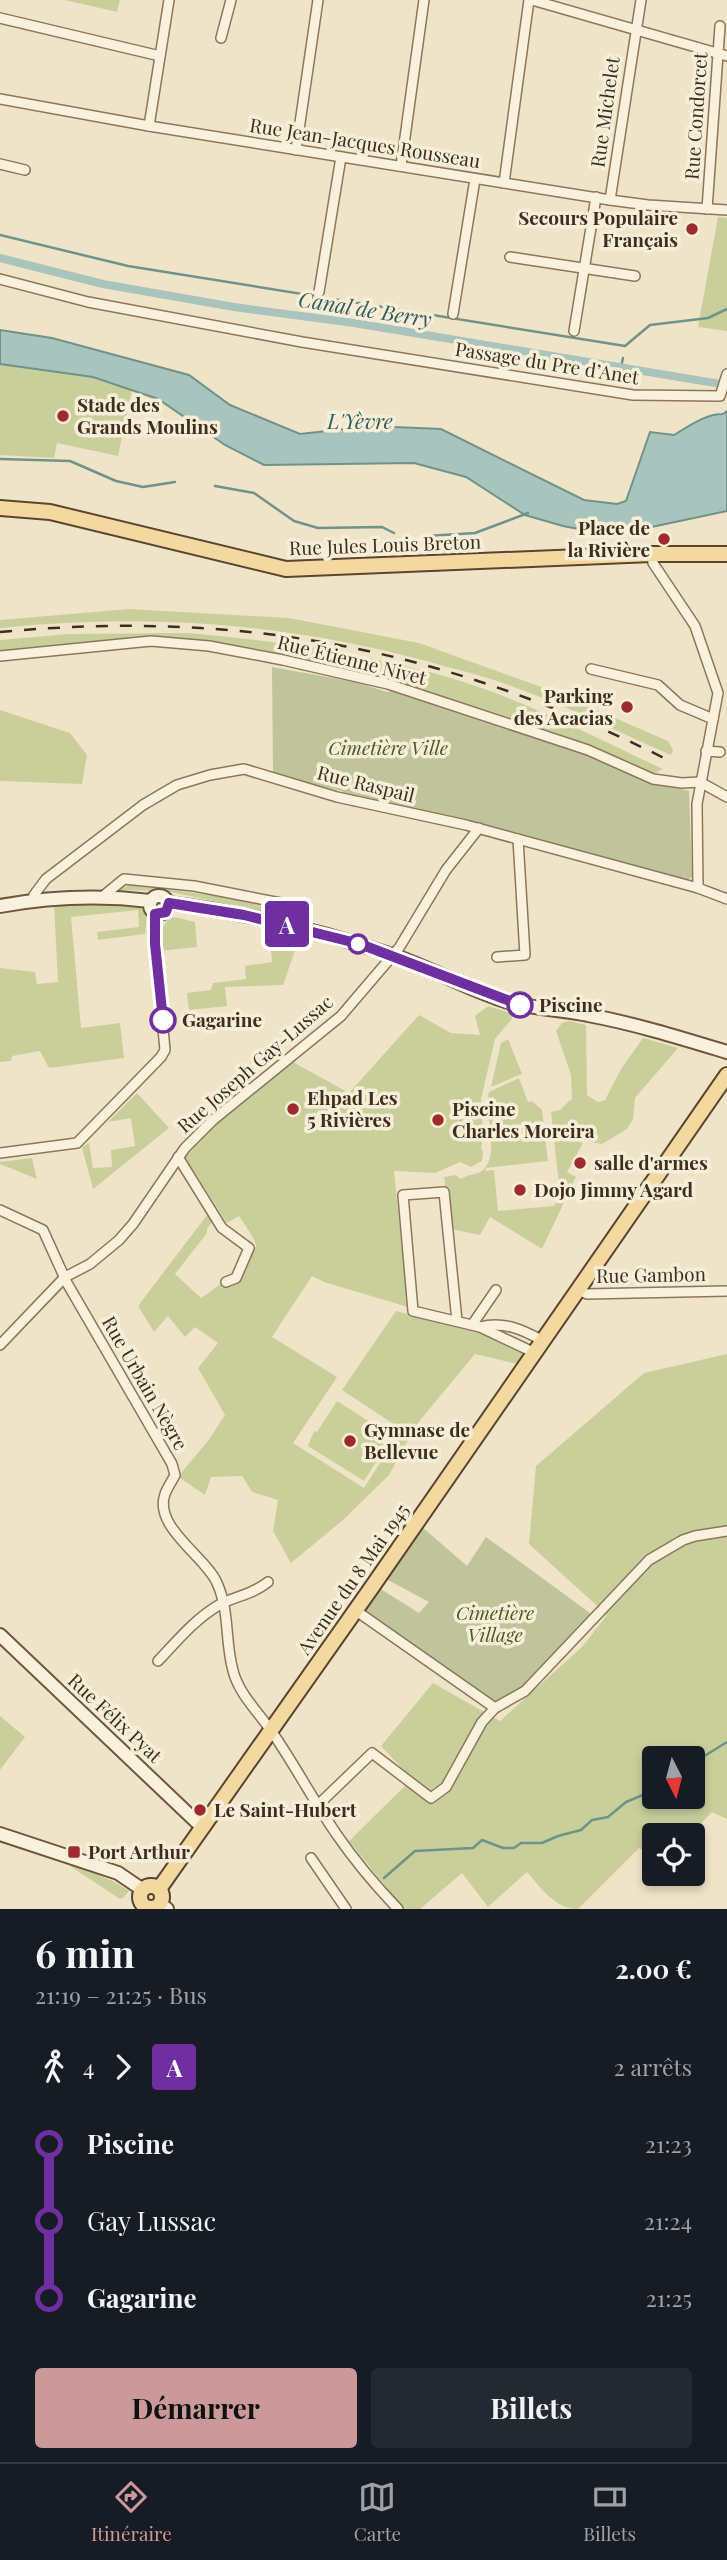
<!DOCTYPE html>
<html lang="fr">
<head>
<meta charset="utf-8">
<style>
	body { margin:0; font-family:"Playfair Display",serif; background:#242831; color:#f1f3f6; height:100vh; display:flex; flex-direction:column; font-size:26px; white-space:nowrap }
	* { box-sizing:border-box; margin:0 }
	p { font-size:23px; color:#9ea1a6 }
	.icon { flex:none; width:38px; height:38px; fill:none; stroke:currentColor; stroke-width:2; stroke-linecap:round; stroke-linejoin:round }
	.map { position:relative; height:1909px; overflow:hidden }
	.side { display:flex; flex-direction:column; background:#171b24; flex:1 }
	.side>* { flex:none }
	.badge { padding:0 14px; border-radius:5px; font-size:24px; line-height:46px }
	.needle { width:46px; rotate:174deg }
	.fabs { position:absolute; left:642px; top:1746px; display:grid; gap:14px }
	.fabs a { display:grid; place-items:center; width:63px; height:63px; border-radius:7px; background:#171b24; box-shadow:0 4px 10px #0003; font-size:35px }
	.map>.badge { position:absolute; translate:-50% -50%; box-shadow:0 0 0 4px #fff }
	.legs { display:flex; align-items:center; gap:10px; height:77px; padding:0 35px; font-size:23px }
	.legs p { margin-inline-start:auto }
	.head { display:flex; align-items:center; justify-content:space-between; height:119px; padding:0 35px }
	h1 { font-size:38px; font-weight:700; line-height:52px }
	.cta { display:flex; gap:14px; margin-top:auto; padding:14px 35px }
	.cta a { flex:1; height:80px; border-radius:7px; background:#cc999b; color:#111; font-size:28px; font-weight:700; line-height:80px; text-align:center }
	.cta a+a { background:#242831; color:#f1f3f6 }
	ul { padding:0 35px; list-style:none }
	li { display:flex; align-items:center; gap:24px; height:77px; font-size:26px }
	li i { display:grid; place-items:center; width:10px; height:100%; margin:0 9px; background:currentColor }
	li i::after { content:''; width:18px; height:18px; margin:-9px; border:5px solid; border-radius:50%; background:#171b24 }
	li p { margin-inline-start:auto }
	li:first-child i { background:linear-gradient(#0000 50%,currentColor 0) }
	li:last-child i { background:linear-gradient(currentColor 50%,#0000 0) }
	.tab-bar { display:flex; justify-content:space-around; align-items:center; height:98px; border-top:2px solid #363941; background:#171b24; font-size:19px; color:#9ea1a6 }
	.tab-bar a { display:grid; justify-items:center; gap:4px }
	.tab-bar .selected { color:#cc999b }
	.map>svg:first-child { display:block }
	.green { fill:#c9cf9b; fill-rule:evenodd }
	.cemetery { fill:#bfc49a }
	.water { fill:#a9c4bc; stroke:#6f938a; stroke-width:2 }
	.lines { fill:none; stroke-linecap:round; stroke-linejoin:round }
	.stream { stroke:#6f938a; stroke-width:2.5 }
	.canal { stroke:#a9c4bc; stroke-width:8 }
	.street-casing { stroke:#8d765c; stroke-width:12 }
	.secondary-casing { stroke:#6f573f; stroke-width:16 }
	.primary-casing { stroke:#5b4430; stroke-width:18 }
	.street { stroke:#faf1dc; stroke-width:9 }
	.secondary { stroke:#faf1dc; stroke-width:12 }
	.primary { stroke:#f3d9a0; stroke-width:14 }
	.rail { stroke:#3d2e20; stroke-width:2.5; stroke-dasharray:12 12; stroke-linecap:butt }
	.line-1-casing { stroke:#fff; stroke-width:16 }
	.line-1 { stroke:#6f2fa0; stroke-width:10 }
	.poi-dot { fill:#9e2a2b; stroke:#f7eed8; stroke-width:2.5 }
	.stop-1-dot { fill:#fff; stroke:#6f2fa0; stroke-width:3.5 }
	.labels { text-anchor:middle; stroke-width:7; stroke-linejoin:round; paint-order:stroke }
	.street-label { font-size:19px; fill:#3d2e20; stroke:#f7eed8 }
	.poi-label { font-size:19px; font-weight:bold; fill:#3d2e20; stroke:#f7eed8; text-anchor:start }
	.park-label { font-size:19px; font-style:italic; fill:#4d5a26; stroke:#f7eed8 }
	.stop-label { font-size:19px; font-weight:bold; fill:#3d2e20; stroke:#f7eed8; text-anchor:start }
	.water-label { font-size:21px; font-style:italic; fill:#2f5d5a; stroke:#f7eed8 }
</style>
</head>
<body>
<div class="map">
<svg width="727" height="1909" viewBox="0 0 727 1909">
	<rect width="100%" height="100%" fill="#f0e4c8"/>
	<!-- green -->
	<g class="green">
		<polygon points="65,0 120,0 117,12"/>
		<polygon points="718,217 727,218 727,331 698,327"/>
		<polygon points="0,364 93,377 132,390 118,456 57,443 54,458 0,455"/>
		<path d="M129,609L289,618L419,643L555,692L668,741L673,750L671,755C618,732 565,705 511,686C485,676 457,670 430,662C285,623 149,613 0,628V620Z"/>
		<path d="M188,633C277,641 365,653 451,678C525,700 594,737 663,769L653,774L585,745L393,681L264,652L194,640L135,638L0,651V640L69,634Z"/>
		<polygon points="0,710 70,733 87,755 82,784 0,781"/>
		<path d="M129,885C179,891 228,896 277,908L280,915L166,891L118,890Z"/>
		<polygon points="105,902 145,905 147,913 145,934 98,940 97,932 139,927 138,910 71,917 81,1028 120,1023 124,1058 49,1068 40,1051 12,1056 11,1061 0,1062 0,968 35,972 37,984 58,982 54,905"/>
		<polygon points="170,916 195,922 197,947 160,951 158,935"/>
		<polygon points="270,934 299,939 283,985 225,987 227,1006 189,1010 187,993 211,990 213,983 246,979 245,966 272,962"/>
		<path d="M488,1006L511,1013L512,1019L495,1039L481,1099L483,1135L481,1149L483,1151L482,1161L471,1167L460,1162L435,1173L394,1171L408,1307L324,1282L312,1276L272,1337L337,1377L293,1443L364,1488L396,1438L395,1425L342,1390L396,1311L483,1334L525,1353L518,1364L475,1354L417,1424L389,1475L343,1520L291,1563L273,1531L278,1500L252,1492L242,1476L211,1477L205,1495L180,1478L181,1473L208,1441L225,1415L198,1368L218,1343L195,1327L185,1337L168,1316L154,1332L138,1306L207,1215L213,1222L207,1228V1233L175,1274L201,1298C211,1292 257,1257 256,1245C254,1237 244,1224 239,1216L227,1223L185,1157L218,1123L293,1062L349,1093L419,1015L451,1033L480,1035L475,1016Z"/>
		<path d="M569,1021L586,1025L587,1095L598,1102L605,1100L621,1069L643,1038L678,1048L635,1098L633,1119L627,1129L602,1144L573,1138L583,1143L567,1172L576,1177L542,1249L490,1217L480,1235L451,1229L444,1177L455,1175L461,1179C468,1173 479,1176 485,1168C499,1151 484,1114 489,1092L519,1078L528,1102L532,1101L542,1110L548,1161L486,1168L485,1171L494,1170L498,1211L554,1206L560,1194L551,1112L560,1110L570,1100H572L571,1075L556,1031L562,1023Z"/>
		<polygon points="508,1039 522,1074 491,1087 501,1043"/>
		<polygon points="137,1093 169,1128 93,1189 82,1147 89,1143 93,1168 112,1167 111,1150 135,1146 131,1118 108,1122"/>
		<polygon points="32,1158 37,1179 0,1164 0,1162"/>
		<path d="M727,1354V1819L712,1812L689,1836H654V1858L639,1848L578,1909C555,1909 541,1888 527,1872L488,1907L462,1873L420,1909H404L349,1841L412,1779L381,1746L433,1683L500,1721L583,1646L607,1615L529,1544L536,1466L644,1373ZM654,1759H693V1797H654Z"/>
		<polygon points="337,1401 373,1424 370,1430 389,1441 364,1481 308,1446 314,1431 317,1432"/>
		<polygon points="0,1716 25,1737 0,1770"/>
		<polygon points="72,1864 115,1882 129,1891 123,1898 120,1899 70,1866"/>
	</g>
	<!-- cemetery -->
	<g class="cemetery">
		<polygon points="272,667 355,682 387,692 392,691 587,753 650,781 689,791 692,877 686,881 463,819 431,815 342,796 342,791 273,775"/>
		<path d="M422,1527L467,1566L486,1537L594,1616C575,1635 519,1703 493,1703L363,1612L379,1588L419,1613L429,1602L386,1579Z"/>
	</g>
	<!-- water -->
	<path class="water" d="M0,330L52,338L189,375L230,405L300,434L371,426L441,429L584,500L617,504L626,501L650,432L674,435C689,426 705,414 723,414L727,411V511L628,532L599,533L563,526L525,515L466,477L414,463L264,465L225,445L158,399L93,377L0,364Z"/>
	<g class="lines">
		<!-- stream -->
		<g class="stream">
			<polyline points="0,235 128,266 625,346 650,325 708,318 727,309"/>
			<polyline points="621,367 623,358"/>
			<polyline points="0,459 70,461 116,481 143,487 175,482"/>
			<polyline points="215,486 254,493 294,521 318,528 382,527 394,533"/>
			<polyline points="427,536 475,533 528,513"/>
			<polyline points="693,1763 727,1742"/>
			<polyline points="384,1878 415,1851 473,1848 482,1840 503,1848 514,1848 521,1843 542,1843 558,1836 581,1830 592,1820 608,1817 626,1802 650,1792 654,1787"/>
		</g>
		<!-- canal -->
		<polyline class="canal" points="0,258 103,284 234,307 354,323 727,385"/>
		<defs>
			<g id="street">
				<polyline points="532,0 727,56"/>
				<polyline points="0,18 160,56"/>
				<polyline points="221,38 231,0"/>
				<polyline points="0,99 149,126 610,200 648,205 727,210"/>
				<polyline points="149,126 169,0"/>
				<polyline points="296,150 318,0"/>
				<polyline points="0,164 25,170"/>
				<polyline points="401,166 424,0"/>
				<polyline points="504,183 529,0"/>
				<polyline points="610,200 641,0"/>
				<polyline points="707,209 720,26"/>
				<polyline points="510,257 635,276"/>
				<polyline points="0,279 88,302 302,342 633,395 720,396 727,374"/>
				<polyline points="319,292 341,157"/>
				<polyline points="453,314 475,179"/>
				<polyline points="574,331 596,197"/>
				<polyline points="652,554 653,563 695,626 718,693 697,804 698,888"/>
				<polyline points="0,656 151,641 209,646 283,660 388,684 588,750 653,779 682,783 700,782 727,797"/>
				<polyline points="591,669 658,685 680,705 713,719"/>
				<polyline points="706,751 720,752"/>
				<polyline points="102,897 124,879 194,886 286,904 295,926"/>
				<polyline points="33,900 34,895 46,879 143,805 177,785 210,775 244,769 337,797 466,825 698,888 727,899"/>
				<polyline points="497,957 525,955 518,839"/>
				<polyline points="0,1153 77,1143 161,1057 165,1050 155,944 155,913"/>
				<polyline points="178,1157 222,1228 249,1248 236,1278 226,1282"/>
				<path d="M0,1210L43,1230L67,1283L172,1464L175,1475C172,1481 167,1488 165,1494C153,1527 206,1557 217,1583C231,1614 224,1647 235,1677C243,1699 262,1716 274,1735C296,1767 314,1802 337,1835C355,1861 376,1886 398,1909"/>
				<polyline points="578,1290 587,1294 727,1291"/>
				<polyline points="457,1321 444,1192 403,1195 413,1311 480,1327 535,1353"/>
				<polyline points="472,1325 496,1290"/>
				<path d="M480,1327C503,1321 522,1329 543,1341"/>
				<polyline points="0,1345 65,1277 90,1264 119,1240 133,1224 185,1148 213,1120 341,1016 399,948 446,870 479,828"/>
				<polyline points="355,1610 495,1708"/>
				<path d="M158,1661C177,1641 195,1619 219,1605C237,1595 250,1596 268,1582"/>
				<polyline points="318,1805 372,1753 431,1798 446,1787 482,1722 495,1708 525,1691 649,1560 683,1540 695,1536 727,1531"/>
				<polyline points="311,1858 346,1909"/>
			</g>
			<g id="secondary">
				<circle cx="159" cy="905" r="9"/>
				<path d="M169,903C248,913 326,932 401,958C436,971 469,989 505,1001C532,1009 560,1009 588,1015C636,1024 681,1038 727,1052"/>
				<path d="M0,906C50,897 100,895 150,901"/>
				<polyline points="0,1635 203,1828"/>
				<polyline points="0,1834 118,1873 143,1890"/>
				<polyline points="160,1904 167,1909"/>
			</g>
			<g id="primary">
				<polyline points="0,508 50,512 286,569 652,554 727,554"/>
				<circle cx="151" cy="1897" r="11"/>
				<polyline points="159,1889 372,1587 727,1075"/>
			</g>
		</defs>
		<!-- street casing -->
		<use href="#street" class="street-casing"/>
		<!-- secondary casing -->
		<use href="#secondary" class="secondary-casing"/>
		<!-- primary casing -->
		<use href="#primary" class="primary-casing"/>
		<!-- street -->
		<use href="#street" class="street"/>
		<!-- secondary -->
		<use href="#secondary" class="secondary"/>
		<!-- primary -->
		<use href="#primary" class="primary"/>
		<!-- rail -->
		<path class="rail" d="M0,632C247,609 449,650 670,761"/>
	</g>
	<g class="lines">
		<defs>
			<polyline id="line-1" points="163,1020 155,944 155,914 166,912 169,903 244,915 360,944 520,1005"/>
		</defs>
		<!-- line-1 casing -->
		<use href="#line-1" class="line-1-casing"/>
		<!-- line-1 -->
		<use href="#line-1" class="line-1"/>
	</g>
	<!-- markers -->
	<g class="poi-dot">
		<circle cx="692" cy="229" r="7"/>
		<circle cx="63" cy="416" r="7"/>
		<circle cx="664" cy="539" r="7"/>
		<circle cx="627" cy="707" r="7"/>
		<circle cx="293" cy="1109" r="7"/>
		<circle cx="438" cy="1120" r="7"/>
		<circle cx="580" cy="1163" r="7"/>
		<circle cx="520" cy="1190" r="7"/>
		<circle cx="350" cy="1441" r="7"/>
		<circle cx="200" cy="1810" r="7"/>
		<rect x="67" y="1845" width="14" height="14" rx="3.5"/>
	</g>
	<g class="stop-1-dot">
		<circle cx="358" cy="944" r="9"/>
		<circle cx="520" cy="1005" r="12"/>
		<circle cx="163" cy="1020" r="12"/>
	</g>
	<g class="labels">
		<!-- street labels -->
		<g class="street-label">
			<text transform="translate(605 112) rotate(-82)" y="7">Rue Michelet</text>
			<text transform="translate(696 116) rotate(-86)" y="7">Rue Condorcet</text>
			<text transform="translate(365 143) rotate(9)" y="7">Rue Jean-Jacques Rousseau</text>
			<text transform="translate(547 363) rotate(9)" y="7">Passage du Pre d’Anet</text>
			<text transform="translate(385 545) rotate(-2)" y="7">Rue Jules Louis Breton</text>
			<text transform="translate(352 660) rotate(14)" y="7">Rue Étienne Nivet</text>
			<text transform="translate(366 784) rotate(14)" y="7">Rue Raspail</text>
			<text transform="translate(255 1064) rotate(-41)" y="7">Rue Joseph Gay-Lussac</text>
			<text transform="translate(651 1275) rotate(-1)" y="7">Rue Gambon</text>
			<text transform="translate(145 1383) rotate(60)" y="7">Rue Urbain Nègre</text>
			<text transform="translate(353 1579) rotate(-55)" y="7">Avenue du 8 Mai 1945</text>
			<text transform="translate(115 1718) rotate(43)" y="7">Rue Félix Pyat</text>
		</g>
		<!-- poi labels -->
		<g class="poi-label">
			<text x="678" y="225" text-anchor="end">Secours Populaire<tspan x="678" dy="22">Français</tspan></text>
			<text x="77" y="412">Stade des<tspan x="77" dy="22">Grands Moulins</tspan></text>
			<text x="650" y="535" text-anchor="end">Place de<tspan x="650" dy="22">la Rivière</tspan></text>
			<text x="613" y="703" text-anchor="end">Parking<tspan x="613" dy="22">des Acacias</tspan></text>
			<text x="307" y="1105">Ehpad Les<tspan x="307" dy="22">5 Rivières</tspan></text>
			<text x="452" y="1116">Piscine<tspan x="452" dy="22">Charles Moreira</tspan></text>
			<text x="594" y="1170">salle d'armes</text>
			<text x="534" y="1197">Dojo Jimmy Agard</text>
			<text x="364" y="1437">Gymnase de<tspan x="364" dy="22">Bellevue</tspan></text>
			<text x="214" y="1817">Le Saint-Hubert</text>
			<text x="88" y="1859">Port Arthur</text>
		</g>
		<!-- park labels -->
		<g class="park-label">
			<text x="388" y="755">Cimetière Ville</text>
			<text x="495" y="1620">Cimetière<tspan x="495" dy="22">Village</tspan></text>
		</g>
		<!-- stop labels -->
		<g class="stop-label">
			<text x="539" y="1012">Piscine</text>
			<text x="182" y="1027">Gagarine</text>
		</g>
		<!-- water labels -->
		<g class="water-label">
			<text transform="translate(365 310) rotate(9)" y="7">Canal de Berry</text>
			<text x="360" y="429">L'Yèvre</text>
		</g>
	</g>
</svg>
<div class="fabs">
<a><svg class="needle" viewBox="-14 -14 28 28"><path d="M0-13l5 13h-10z" fill="#e53935"/><path d="M0 13l5-13h-10z" fill="#9ea1a6"/></svg></a>
<a><svg class="icon" aria-label="locate" viewBox="0 0 24 24"><circle cx="12" cy="12" r="6"/><path d="M12 2v4M12 18v4M2 12h4M18 12h4"/></svg></a>
</div>
<b class="badge" style="left:287px;top:924px;background:#6f2fa0;color:#fff">A</b>
</div>
<section class="side">
<div class="head"><div><h1>6 min</h1><p>21:19 – 21:25 · Bus</p></div><b>2.00 €</b></div>
<div class="legs"><svg class="icon" aria-label="walk" viewBox="0 0 24 24"><circle cx="13" cy="4" r="2"/><path d="M13 8l-2 6 4 7M11 14l-3 7M7 12l3-4h3l4 4"/></svg>4<svg class="icon" aria-label="forward" viewBox="0 0 24 24"><path d="M9 5l7 7-7 7"/></svg><b class="badge" style="background:#6f2fa0;color:#fff">A</b><p>2 arrêts</p></div>
<ul>
<li><i style="color:#6f2fa0"></i><b>Piscine</b><p>21:23</p></li>
<li><i style="color:#6f2fa0"></i><span>Gay Lussac</span><p>21:24</p></li>
<li><i style="color:#6f2fa0"></i><b>Gagarine</b><p>21:25</p></li>
</ul>
<div class="cta"><a>Démarrer</a><a>Billets</a></div>
</section>
<nav class="tab-bar">
<a class="selected"><svg class="icon" aria-label="directions" viewBox="0 0 24 24"><path d="M12 3l9 9-9 9-9-9zM9 14v-3h6M13 9l2 2-2 2"/></svg>Itinéraire</a>
<a><svg class="icon" aria-label="map" viewBox="0 0 24 24"><path d="M3 6l6-2 6 2 6-2v14l-6 2-6-2-6 2zM9 4v14M15 6v14"/></svg>Carte</a>
<a><svg class="icon" aria-label="tickets" viewBox="0 0 24 24"><path d="M3 7h18v10H3zM15 7v10"/></svg>Billets</a>
</nav>
</body>
</html>
